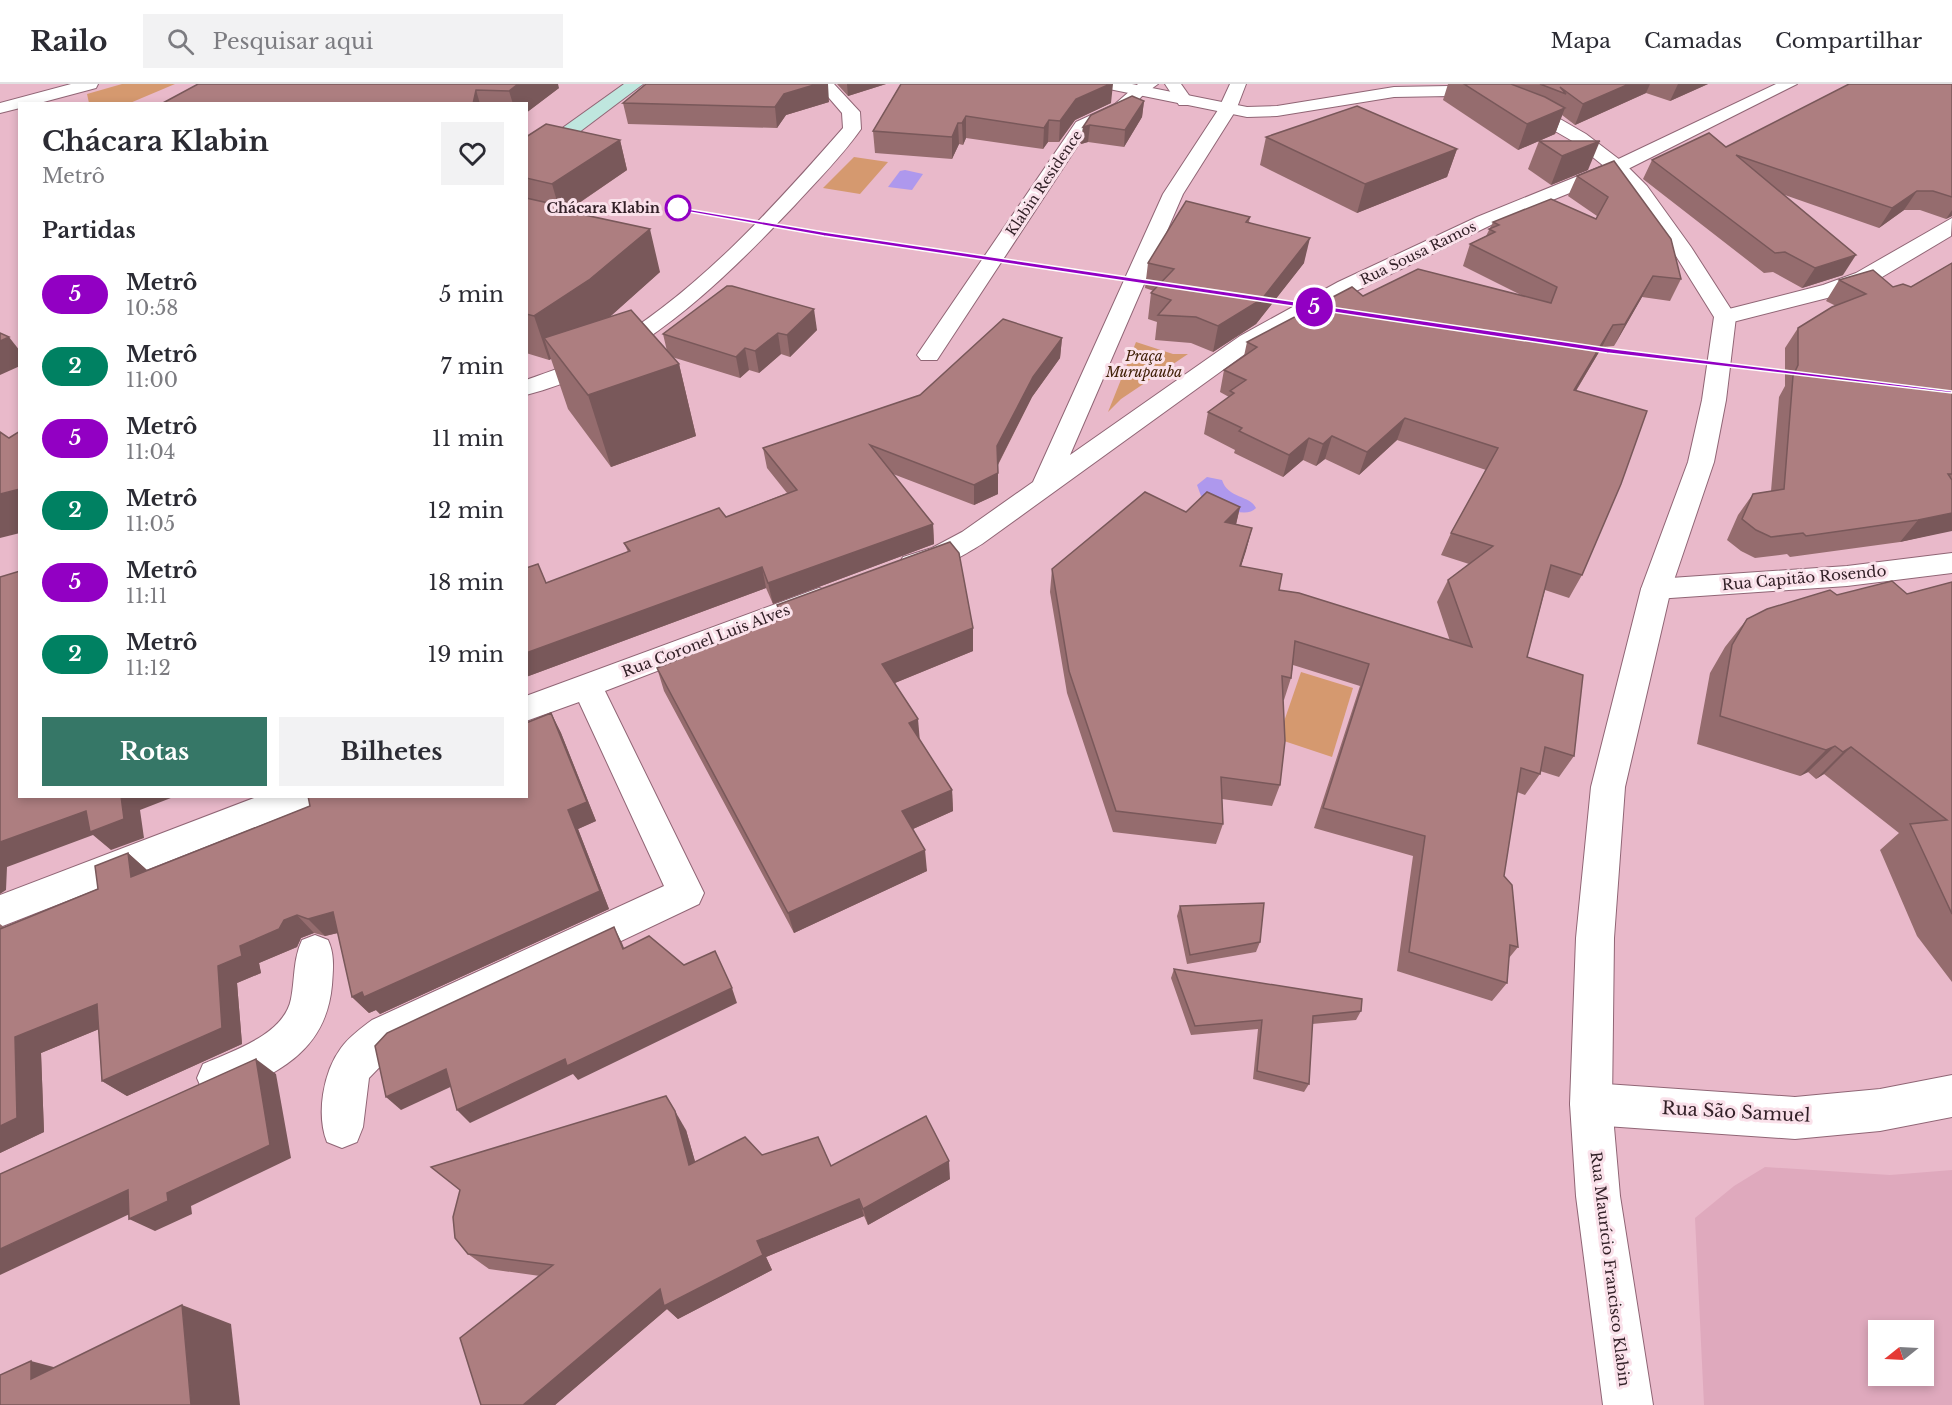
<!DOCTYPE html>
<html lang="pt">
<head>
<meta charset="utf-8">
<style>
	body { margin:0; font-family:"Libre Baskerville",serif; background:#f2f2f3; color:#2b2b33; height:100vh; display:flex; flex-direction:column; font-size:22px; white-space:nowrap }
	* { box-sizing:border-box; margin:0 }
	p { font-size:20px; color:#7c7c81 }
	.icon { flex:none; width:33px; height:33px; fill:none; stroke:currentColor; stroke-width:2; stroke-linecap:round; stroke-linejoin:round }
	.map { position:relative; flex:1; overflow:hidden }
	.drawer { position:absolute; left:18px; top:18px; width:510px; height:696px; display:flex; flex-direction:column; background:#fff; border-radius:0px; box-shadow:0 3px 9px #0003 }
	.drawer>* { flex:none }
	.badge { padding:0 12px; border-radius:20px; font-size:21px; line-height:39px }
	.needle { width:39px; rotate:252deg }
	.controls { position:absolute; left:1868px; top:1236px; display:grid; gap:12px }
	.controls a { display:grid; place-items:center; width:66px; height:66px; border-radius:0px; background:#fff; box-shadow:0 3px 9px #0003; font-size:30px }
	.map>.badge { position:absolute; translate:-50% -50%; box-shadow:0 0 0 3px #fff }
	h2 { padding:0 24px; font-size:22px; line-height:54px }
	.round { display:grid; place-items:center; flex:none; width:63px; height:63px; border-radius:0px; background:#f2f2f3 }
	.head { display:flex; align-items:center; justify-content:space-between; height:102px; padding:0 24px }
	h1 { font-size:28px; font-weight:700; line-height:45px }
	.action { display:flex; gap:12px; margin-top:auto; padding:12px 24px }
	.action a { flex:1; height:69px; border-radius:0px; background:#367767; color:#fff; font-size:24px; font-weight:700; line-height:69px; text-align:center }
	.action a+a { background:#f2f2f3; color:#2b2b33 }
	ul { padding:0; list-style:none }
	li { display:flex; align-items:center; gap:18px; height:72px; padding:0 24px }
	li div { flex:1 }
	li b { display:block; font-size:22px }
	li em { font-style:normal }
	li .badge { min-width:66px; font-weight:700; text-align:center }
	header { display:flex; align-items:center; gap:36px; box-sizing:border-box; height:84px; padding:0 30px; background:#fff; border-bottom:2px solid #e1e1e2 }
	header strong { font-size:28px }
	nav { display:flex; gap:33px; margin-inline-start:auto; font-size:21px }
	.search { width:420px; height:54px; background:#f2f2f3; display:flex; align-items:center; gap:15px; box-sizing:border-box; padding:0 21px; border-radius:0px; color:#7c7c81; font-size:22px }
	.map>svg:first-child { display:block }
	.built { fill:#dfa9bd; fill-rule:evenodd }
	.green { fill:#d5996f }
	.water { fill:#ae98ed }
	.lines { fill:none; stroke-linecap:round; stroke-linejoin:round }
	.minor-casing { stroke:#906575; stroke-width:2 }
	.tertiary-casing { stroke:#906575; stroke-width:2 }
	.secondary-casing { stroke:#906575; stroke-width:2 }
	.minor { fill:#fff; fill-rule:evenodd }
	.tertiary { fill:#fff; fill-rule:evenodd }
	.secondary { fill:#bfe6de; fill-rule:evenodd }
	.wall { fill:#956c6e }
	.shaded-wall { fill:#79585a }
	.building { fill:#ad7e80; stroke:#79585a; stroke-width:1.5 }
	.line { fill:#9200c3; stroke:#fff; stroke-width:1.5 }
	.stop-dot { fill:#fff; stroke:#9200c3; stroke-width:3 }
	.labels { text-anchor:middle; stroke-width:6; stroke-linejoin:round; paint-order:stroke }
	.far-street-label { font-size:14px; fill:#322027; stroke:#fae1ea }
	.far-stop-label { font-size:14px; font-weight:bold; fill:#322027; stroke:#fae1ea; text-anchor:end }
	.far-park-label { font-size:14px; font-style:italic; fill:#412108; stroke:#fae1ea }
	.street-label { font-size:15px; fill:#322027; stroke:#fae1ea }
	.near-street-label { font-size:18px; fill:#322027; stroke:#fae1ea }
</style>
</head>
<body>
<header>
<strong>Railo</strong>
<div class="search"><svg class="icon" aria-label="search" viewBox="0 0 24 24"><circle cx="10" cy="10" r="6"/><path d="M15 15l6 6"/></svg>Pesquisar aqui</div>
<nav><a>Mapa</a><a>Camadas</a><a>Compartilhar</a></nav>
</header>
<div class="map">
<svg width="1952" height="1321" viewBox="0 0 1952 1321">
	<rect width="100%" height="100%" fill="#e9b9ca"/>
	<!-- built -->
	<path class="built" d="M1765,1083L1890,1091L1952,1086V1321H1704L1695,1134L1734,1102ZM1878,1246H1923V1292H1878Z"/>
	<!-- green -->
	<g class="green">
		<polygon points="122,0 175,0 130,19 89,19 87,10"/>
		<polygon points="854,73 888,78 860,110 823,104"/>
		<polygon points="1136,258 1173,270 1188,270 1121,315 1108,328"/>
		<polygon points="1301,588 1353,604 1332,673 1278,655"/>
	</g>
	<!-- water -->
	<g class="water">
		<polygon points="905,86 923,90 912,106 888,103 900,87"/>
		<path d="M1207,393L1222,396C1228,415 1250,411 1256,424C1245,437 1213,419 1201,412L1197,401Z"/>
	</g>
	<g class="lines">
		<defs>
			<g id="minor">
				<polygon points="71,0 98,0 96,4 36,20 20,20 20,24 0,29 0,19"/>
				<path d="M817,0H834L860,28L861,45C842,72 817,97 795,121C720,200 635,284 526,311V296C551,287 576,279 599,266C694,212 772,125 843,44L842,29Z"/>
				<polygon points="1138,0 1158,0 1143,11 1127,28 1088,46 937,276 921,276 917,271 1076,38 1115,20"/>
				<polygon points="1165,0 1181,0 1193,17 1191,21 1179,21"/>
				<path d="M1230,0H1246L1236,26L1183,110L1070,371L1240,252L1338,198L1477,133L1610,79L1776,0H1797L1624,87L1491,141L1354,208L1256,262L982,460C960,473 929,494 903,487L899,480L903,473L932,464L962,448L1033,398L1163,110L1218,26Z"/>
				<polygon points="1952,134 1951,152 1872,199 1839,211 1725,240 1717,238 1714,233 1717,228 1823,201 1856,189"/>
				<polygon points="1952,469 1952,489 1847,502 1656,515 1646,512 1641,505 1646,498 1656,495 1847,482"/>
				<path d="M819,504L829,507L834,514L829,521L605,607L704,809L699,820L400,962L369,994L363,1043L357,1058L342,1064L327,1058C316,1031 323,988 341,964C349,953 361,944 372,936L664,802L579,618L526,637V612Z"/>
				<polygon points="259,712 315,712 310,722 0,843 0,811"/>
				<path d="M315,851L328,856C335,871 333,885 332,901C326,969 275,991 218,1014L203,1008L197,994L203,980C232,967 284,951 291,915C295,895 293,875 302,856Z"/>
				<polygon points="1952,991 1952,1033 1880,1047 1795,1055 1591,1041 1576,1035 1570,1020 1576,1005 1591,999 1795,1013 1880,1005"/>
			</g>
			<polygon id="tertiary" points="1101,0 1132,0 1247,23 1277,22 1394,3 1449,2 1510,14 1548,28 1586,50 1624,79 1647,102 1691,163 1736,233 1726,316 1714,378 1671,505 1625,703 1614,854 1612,1020 1620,1112 1653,1321 1603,1321 1576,1112 1570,1020 1576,854 1591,703 1641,505 1688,378 1702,316 1714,233 1671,164 1633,110 1610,87 1574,58 1536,36 1500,22 1449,12 1394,13 1277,32 1247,33 1109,5"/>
			<polygon id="secondary" points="624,0 643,0 533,83 526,84 526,70"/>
		</defs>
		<!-- minor casing -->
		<use href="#minor" class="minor-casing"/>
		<!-- tertiary casing -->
		<use href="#tertiary" class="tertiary-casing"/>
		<!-- secondary casing -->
		<use href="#secondary" class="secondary-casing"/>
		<!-- minor -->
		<use href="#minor" class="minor"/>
		<!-- tertiary -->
		<use href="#tertiary" class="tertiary"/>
		<!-- secondary -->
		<use href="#secondary" class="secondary"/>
	</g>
	<!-- wall -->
	<g class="wall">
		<polygon points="198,0 559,4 526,29 526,20 161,20"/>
		<polygon points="837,0 886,0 848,12"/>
		<polygon points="901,0 1111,19 1075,36 1059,58 1048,58 1043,65 966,54 963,61 959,60 952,75 875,69 873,47"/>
		<polygon points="1448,0 1708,0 1670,17 1646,9 1575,41 1562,31 1555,50 1518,66 1443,16"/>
		<polygon points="1952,0 1952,132 1946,135 1920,126 1904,126 1879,144 1782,110 1843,191 1802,204 1773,188 1764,189 1643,95 1652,76 1726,63"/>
		<polygon points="1144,17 1142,33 1124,63 1088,58 1081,60 1083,43"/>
		<polygon points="829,18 786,31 777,44 628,40 623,19"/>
		<polygon points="526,46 528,52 620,56 627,86 572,124 577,129 660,188 609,233 667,267 663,250 817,246 790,273 781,270 759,289 749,286 740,294 672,273 679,280 696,352 611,383 568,325 551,275 549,276 526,269"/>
		<polygon points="1266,53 1457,65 1447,93 1357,129 1260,81"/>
		<polygon points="1539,57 1588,86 1551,101 1528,85"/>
		<polygon points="1614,77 1681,195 1670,217 1642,213 1614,262 1602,263 1576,307 1582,491 1569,514 1545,506 1527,573 1574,672 1559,693 1540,687 1540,690 1525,711 1517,708 1504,792 1518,863 1509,874 1507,899 1492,917 1397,887 1413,772 1314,744 1360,602 1293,581 1291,594 1284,616 1283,616 1280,701 1272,722 1222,715 1223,740 1216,760 1113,748 1067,609 1050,508 1052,485 1186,428 1240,423 1236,440 1252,444 1241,482 1279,506 1450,557 1437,518 1448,496 1469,480 1441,471 1451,449 1486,386 1397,356 1359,391 1325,375 1316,382 1303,376 1283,393 1234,369 1235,366 1204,350 1208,328 1229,313 1220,308 1224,286 1244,272 1247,258 1363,212 1525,213 1463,182 1470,160 1486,152 1493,138 1596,135 1597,132 1568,112 1577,92"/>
		<polygon points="1250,133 1249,138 1304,179 1256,240 1213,268 1191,259 1155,256 1157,238 1148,235 1151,209 1154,207 1145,204 1148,179"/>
		<polygon points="1952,179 1952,446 1900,458 1790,473 1787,470 1755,474 1741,467 1727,456 1738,431 1753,410 1771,407 1779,313 1785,302 1785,264 1798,244 1836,222 1826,217 1839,196 1893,203 1911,203"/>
		<polygon points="1062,254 1060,274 1032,313 998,381 998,410 974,421 893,390 933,440 934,460 773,520 766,504 526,593 526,484 546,499 628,468 624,459 726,433 787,409 767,384 763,364 920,311"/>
		<polygon points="1952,498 1952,898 1917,852 1880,766 1899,749 1824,690 1816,695 1808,688 1800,692 1697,660 1710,589 1725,563 1747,535 1837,511 1907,510"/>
		<polygon points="777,521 973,567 895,599 919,655 952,706 953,727 913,745 927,787 794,849 664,607 657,584 780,535"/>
		<polygon points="551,629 561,649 596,737 578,745 609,825 380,930 376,926 369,929 352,913 338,849 325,852 314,849 301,854 297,863 259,879 261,889 237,899 242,960 127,1012 102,997 99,945 41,969 44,1048 0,1069 0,840 4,843 98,805 128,769 147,786 526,712"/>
		<polygon points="1180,822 1260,858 1256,868 1187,880 1177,832"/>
		<polygon points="1174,885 1361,927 1356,936 1312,940 1309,1000 1304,1008 1253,995 1258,945 1191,951 1171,894"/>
		<polygon points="686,1046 695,1078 762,1071 831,1082 950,1095 868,1141 864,1132 766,1173 772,1186 678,1235 667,1225 555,1321 481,1321 540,1192 489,1185 468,1170"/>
	</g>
	<!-- shaded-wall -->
	<g class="shaded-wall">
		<polygon points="518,0 558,0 559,4 526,29 526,20 513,20 509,7"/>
		<polygon points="817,0 828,0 829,18 786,31 777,44 775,23 784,10"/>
		<polygon points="847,0 886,0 848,12"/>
		<polygon points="1110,0 1113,0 1111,19 1075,36 1059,58 1060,37 1076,15"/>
		<polygon points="1629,0 1650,0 1646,9 1575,41 1583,20"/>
		<polygon points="1678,0 1708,0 1670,17"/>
		<polygon points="476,6 480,20 473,20"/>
		<polygon points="1144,17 1142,33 1124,63 1125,46"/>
		<polygon points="1565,24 1555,50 1518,66 1527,40"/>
		<polygon points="966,32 966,54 963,61 962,39"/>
		<polygon points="1049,36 1048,58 1043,65 1044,44"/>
		<polygon points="958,39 959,60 952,75 952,53"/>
		<polygon points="1090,41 1088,58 1081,60 1083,43"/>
		<polygon points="620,56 627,86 561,131 552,100"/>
		<polygon points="1600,57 1588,86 1551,101 1562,72"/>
		<polygon points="1457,65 1447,93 1357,129 1365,100"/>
		<polygon points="1917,107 1904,126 1879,144 1892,124"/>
		<polygon points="1952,126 1952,132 1946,135"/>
		<polygon points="650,145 660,188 602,240 544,254 551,275 549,276 534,232"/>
		<polygon points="1310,154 1304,179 1256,240 1213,268 1218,242"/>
		<polygon points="1856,171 1843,191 1802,204 1815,184"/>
		<polygon points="1653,192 1642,213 1614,262 1625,240"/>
		<polygon points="814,225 817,246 790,273 787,251"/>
		<polygon points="1613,241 1602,263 1563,328 1574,306"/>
		<polygon points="778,249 781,270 759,289 755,267"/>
		<polygon points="9,253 20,267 20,282 0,291 0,257"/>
		<polygon points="1062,254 1060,274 1032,313 997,382 997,362 1033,293"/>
		<polygon points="745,264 749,286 740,294 736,273"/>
		<polygon points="679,280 696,352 611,383 588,311"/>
		<polygon points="1405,334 1397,356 1359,391 1367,368"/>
		<polygon points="1332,352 1325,375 1316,382 1323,360"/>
		<polygon points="1309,354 1303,376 1283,393 1289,371"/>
		<polygon points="998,389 998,410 974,421 974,401"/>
		<polygon points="20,405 20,449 0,454 0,410"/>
		<polygon points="1240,423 1235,445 1225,438"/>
		<polygon points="1952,429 1952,447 1900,458 1918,436"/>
		<polygon points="933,440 934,460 773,520 768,499"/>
		<polygon points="1252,444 1246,467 1234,504 1240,482"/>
		<polygon points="762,483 766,504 526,593 526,569"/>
		<polygon points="973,544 973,567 885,603 882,580"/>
		<polygon points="551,629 561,649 596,737 578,745 609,825 380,930 376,926 369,929 352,913 568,726"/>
		<polygon points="918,635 920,658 909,639"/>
		<polygon points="1835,662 1808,688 1800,692 1826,666"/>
		<polygon points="1851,663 1824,690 1816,695 1843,668"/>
		<polygon points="952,706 953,727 904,749 902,727"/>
		<polygon points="121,712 176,712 140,726 144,754 111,766 93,751 7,783 6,806 0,810 0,758"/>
		<polygon points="925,766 927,787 794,849 788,829"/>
		<polygon points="128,769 148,787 131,793"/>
		<polygon points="333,828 350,846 325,852 308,835"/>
		<polygon points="297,831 314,849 301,854 297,863 259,879 261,889 237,899 242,960 127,1012 102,997 218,882 240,862 284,836"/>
		<polygon points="614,843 622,859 631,881 623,865"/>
		<polygon points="732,904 737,919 578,996 573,990 470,1039 457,1026 565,975"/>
		<polygon points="97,920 121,936 41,969 44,1048 0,1069 0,1042 15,953"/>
		<polygon points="256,975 276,990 291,1074 191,1122 192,1130 155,1147 129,1135 167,1109"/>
		<polygon points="446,985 459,999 401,1026 386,1013"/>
		<polygon points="675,1027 686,1046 701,1098 689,1081"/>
		<polygon points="949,1077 950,1095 868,1141 863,1125"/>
		<polygon points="128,1106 153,1119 0,1191 0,1165"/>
		<polygon points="859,1115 864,1132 766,1173 772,1186 678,1235 667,1225 555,1321 523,1321 660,1205 757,1157"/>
		<polygon points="182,1221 231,1240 240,1321 191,1321"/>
		<polygon points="31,1277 91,1293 31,1295"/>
	</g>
	<!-- building -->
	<g class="building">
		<polygon points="198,0 518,0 509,7 476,6 473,20 161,20"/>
		<polygon points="646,0 817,0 784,10 775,23 623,19"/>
		<polygon points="901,0 1110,0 1076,15 1060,37 1049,36 1044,44 966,32 962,39 958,39 952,53 873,47"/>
		<polygon points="1464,0 1511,0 1545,13 1565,24 1527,40"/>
		<polygon points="1540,0 1629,0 1583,20 1560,3 1566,10"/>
		<polygon points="1849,0 1952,0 1952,113 1933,107 1917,107 1892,124 1736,71 1856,171 1815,184 1785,168 1775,169 1652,76 1709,49 1726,63"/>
		<polygon points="1132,12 1144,17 1125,46 1090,41 1083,43 1091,31"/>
		<polygon points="1357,22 1457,65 1365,100 1266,53"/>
		<polygon points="546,40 620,56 552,100 526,94 526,53"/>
		<polygon points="1539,57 1600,57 1562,72"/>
		<polygon points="1614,77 1671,155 1681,195 1653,192 1625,240 1613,241 1574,306 1647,327 1621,400 1582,491 1551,481 1527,573 1583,591 1574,672 1545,663 1540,690 1521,684 1504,792 1512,801 1518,863 1510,861 1507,899 1409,868 1425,752 1323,724 1369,580 1295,557 1291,594 1282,592 1285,657 1280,701 1221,693 1223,740 1116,727 1069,587 1052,485 1145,408 1186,428 1207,408 1240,423 1225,438 1252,444 1240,482 1282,490 1279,506 1299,509 1472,563 1448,496 1493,462 1451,449 1498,364 1405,334 1367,368 1332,352 1323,360 1309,354 1289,371 1239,347 1242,344 1208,328 1234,309 1230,307 1246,296 1224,286 1257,263 1247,258 1352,203 1363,212 1418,185 1551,219 1557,203 1470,160 1495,148 1489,145 1499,141 1493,138 1551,115 1596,135 1608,113 1577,92"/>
		<polygon points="526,114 575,125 571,128 650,145 589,196 534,232 526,230"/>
		<polygon points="1186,117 1250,133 1246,138 1310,154 1262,215 1218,242 1196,233 1158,231 1171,216 1151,209 1174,185 1148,179"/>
		<polygon points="1952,179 1952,390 1948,390 1952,396 1952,429 1918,436 1806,452 1803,449 1771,453 1756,446 1742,435 1753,410 1784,405 1793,292 1798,281 1798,244 1832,223 1866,210 1839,196 1873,186 1893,203 1903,200 1911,203"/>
		<polygon points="727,202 732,202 814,225 787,251 778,249 755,267 745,264 736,273 663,250"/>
		<polygon points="631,226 679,280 588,311 544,254"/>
		<polygon points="1003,235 1062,254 1033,293 997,362 998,389 974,401 870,361 933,440 768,499 762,483 526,569 526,484 538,480 546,499 630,467 624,459 719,424 726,433 797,406 763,364 920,311"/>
		<polygon points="0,249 9,253 0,257"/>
		<polygon points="20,347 20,405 0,410 0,348 9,354"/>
		<polygon points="950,458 959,469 973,544 882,580 918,635 909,639 952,706 902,727 925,766 788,829 657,584 783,534 777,521"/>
		<polygon points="20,487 20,712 121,712 124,735 90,748 86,727 0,758 0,493"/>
		<polygon points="1892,497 1907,510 1952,498 1952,830 1910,740 1947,736 1851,663 1843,668 1835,662 1826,666 1720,632 1732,561 1747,535 1767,525 1830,506 1837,511"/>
		<polygon points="551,629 587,718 568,726 600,807 364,913 362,908 352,913 333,828 308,835 297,831 284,836 279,845 240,862 242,872 218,882 222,944 102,997 97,920 15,953 17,1034 0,1042 0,845 98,805 95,782 128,769 131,793 310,722 308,712 526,712 526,639"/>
		<polygon points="1264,819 1260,858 1190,871 1180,822"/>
		<polygon points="614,843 623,865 649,852 684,881 715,867 732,904 567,982 565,975 457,1026 446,985 386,1013 375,962 387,949"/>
		<polygon points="1174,885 1362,915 1361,927 1313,932 1309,1000 1257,987 1262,936 1195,942"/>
		<polygon points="256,975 270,1061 167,1109 168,1117 129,1135 128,1106 0,1165 0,1090"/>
		<polygon points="666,1012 675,1027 689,1081 745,1053 762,1071 818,1053 831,1082 926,1032 949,1077 863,1125 859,1115 757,1157 763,1171 664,1222 660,1205 523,1321 481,1321 460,1254 553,1181 468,1170 455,1154 453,1133 460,1106 431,1083"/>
		<polygon points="182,1221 191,1321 0,1321 0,1291 31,1277 31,1295"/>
	</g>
	<!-- line -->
	<polygon class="line" points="676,123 824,148 1607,264 1952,307 1952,309 1607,269 824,152 678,126"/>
	<!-- markers -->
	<circle class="stop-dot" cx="678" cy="124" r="12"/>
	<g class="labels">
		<!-- far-street labels -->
		<g class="far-street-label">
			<text transform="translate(1044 99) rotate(-56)" y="5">Klabin Residence</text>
			<text transform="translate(1418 169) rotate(-26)" y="5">Rua Sousa Ramos</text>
		</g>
		<!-- far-stop labels -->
		<g class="far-stop-label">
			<text x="660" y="129">Chácara Klabin</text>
		</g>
		<!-- far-park labels -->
		<g class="far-park-label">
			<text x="1144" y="277">Praça<tspan x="1144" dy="16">Murupauba</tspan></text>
		</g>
		<!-- street labels -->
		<g class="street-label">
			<text transform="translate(1804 494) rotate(-5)" y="5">Rua Capitão Rosendo</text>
			<text transform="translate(706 557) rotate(-21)" y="5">Rua Coronel Luis Alves</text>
			<text transform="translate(1610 1185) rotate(83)" y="5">Rua Maurício Francisco Klabin</text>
		</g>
		<!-- near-street labels -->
		<g class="near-street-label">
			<text transform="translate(1736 1028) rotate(3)" y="6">Rua São Samuel</text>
		</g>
	</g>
</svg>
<div class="controls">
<a><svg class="needle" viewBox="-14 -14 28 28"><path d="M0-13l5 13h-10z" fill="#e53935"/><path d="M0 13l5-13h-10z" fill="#7c7c81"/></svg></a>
</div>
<b class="badge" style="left:1314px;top:223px;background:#9200c3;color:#fff">5</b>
<section class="drawer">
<div class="head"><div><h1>Chácara Klabin</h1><p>Metrô</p></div><a class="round"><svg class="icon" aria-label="heart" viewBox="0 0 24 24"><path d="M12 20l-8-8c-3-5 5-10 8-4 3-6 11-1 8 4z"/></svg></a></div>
<h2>Partidas</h2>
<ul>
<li><span class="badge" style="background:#9200c3;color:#fff">5</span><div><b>Metrô</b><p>10:58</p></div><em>5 min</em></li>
<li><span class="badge" style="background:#008162;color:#fff">2</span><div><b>Metrô</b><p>11:00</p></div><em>7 min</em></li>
<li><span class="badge" style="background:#9200c3;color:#fff">5</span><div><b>Metrô</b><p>11:04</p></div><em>11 min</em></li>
<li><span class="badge" style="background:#008162;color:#fff">2</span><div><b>Metrô</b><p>11:05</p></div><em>12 min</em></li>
<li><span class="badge" style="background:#9200c3;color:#fff">5</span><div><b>Metrô</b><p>11:11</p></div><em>18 min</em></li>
<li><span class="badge" style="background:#008162;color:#fff">2</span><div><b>Metrô</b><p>11:12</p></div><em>19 min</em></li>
</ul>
<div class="action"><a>Rotas</a><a>Bilhetes</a></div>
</section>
</div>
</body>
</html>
